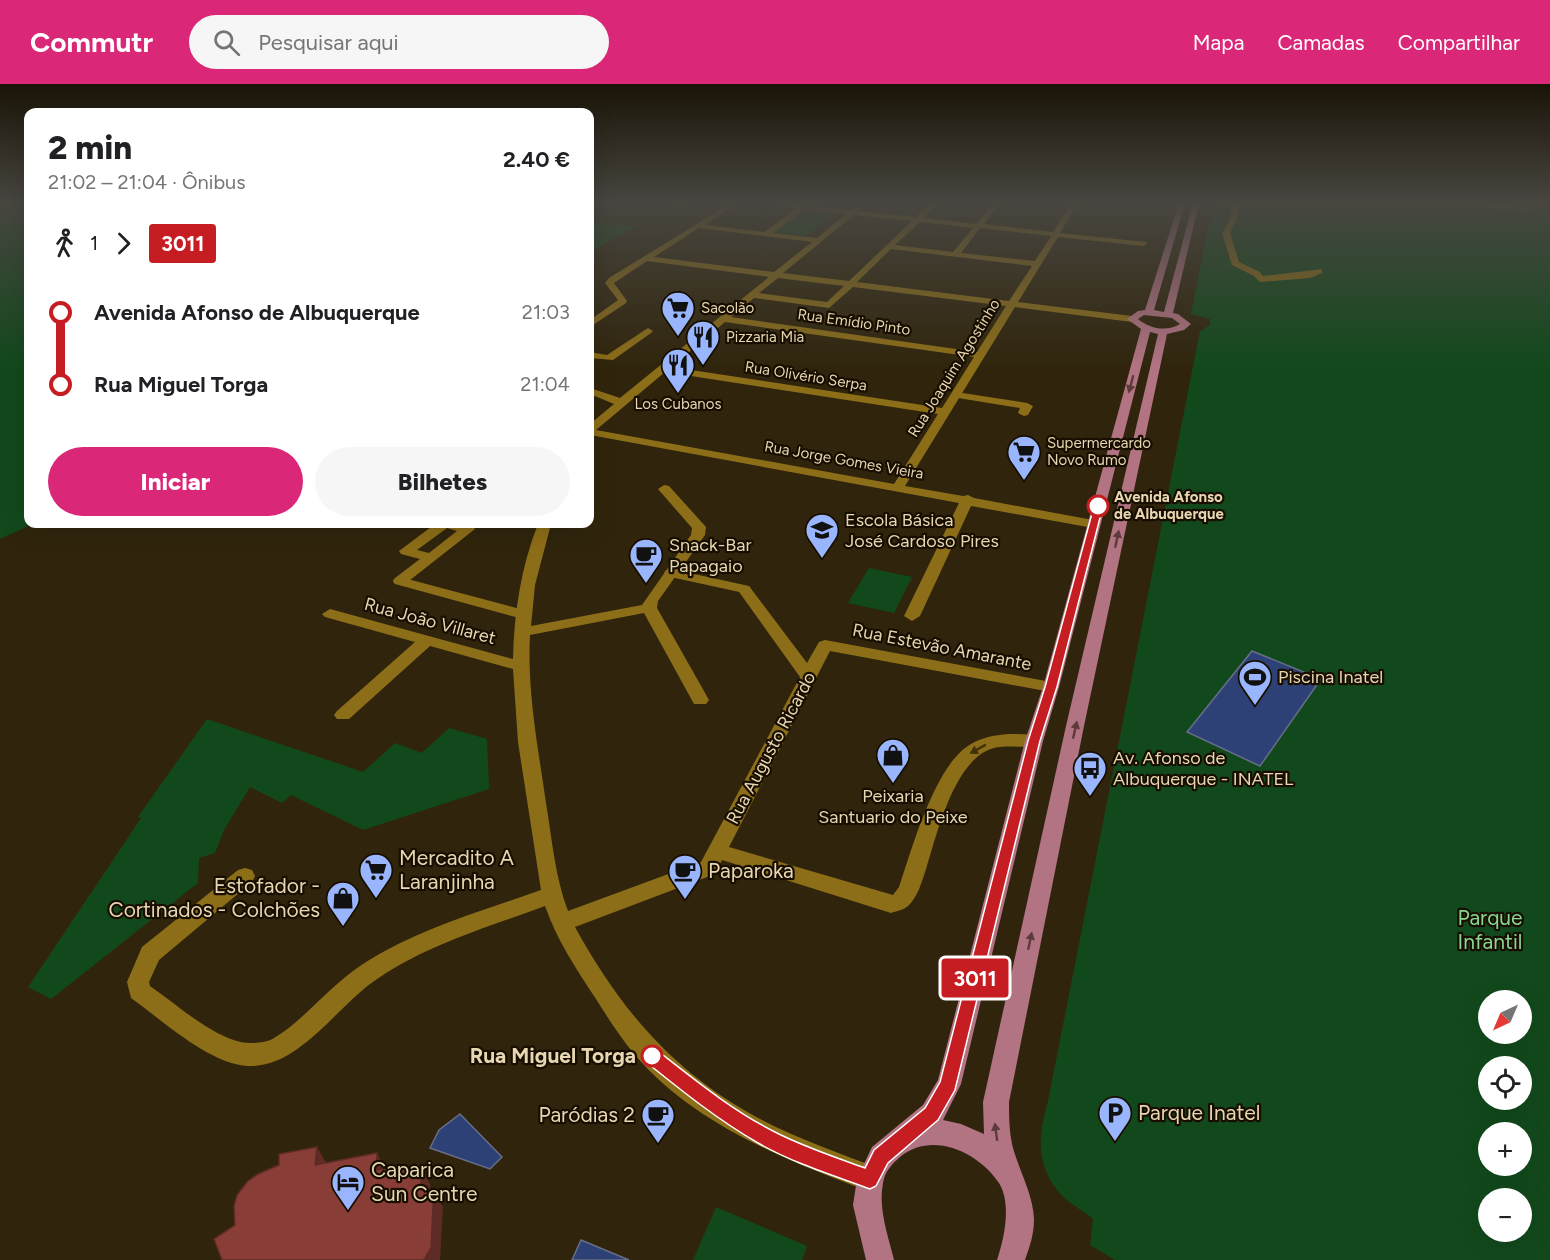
<!DOCTYPE html>
<html lang="pt">
<head>
<meta charset="utf-8">
<style>
	body { margin:0; font-family:Figtree,sans-serif; background:#f6f6f6; color:#202124; height:100vh; display:flex; flex-direction:column; font-size:22px; white-space:nowrap }
	* { box-sizing:border-box; margin:0 }
	p { font-size:20px; color:#757577 }
	.icon { flex:none; width:33px; height:33px; fill:none; stroke:currentColor; stroke-width:2; stroke-linecap:round; stroke-linejoin:round }
	.map { position:relative; flex:1; overflow:hidden }
	.side { position:absolute; left:24px; top:24px; width:570px; height:420px; display:flex; flex-direction:column; background:#fff; border-radius:12px; box-shadow:0 6px 24px #0002 }
	.side>* { flex:none }
	.badge { padding:0 12px; border-radius:4px; font-size:21px; line-height:39px }
	.needle { width:39px; rotate:224deg }
	.controls { position:absolute; left:1478px; top:906px; display:grid; gap:12px }
	.controls a { display:grid; place-items:center; width:54px; height:54px; border-radius:50%; background:#fff; box-shadow:0 6px 24px #0002; font-size:30px }
	.map>.badge { position:absolute; translate:-50% -50%; box-shadow:0 0 0 3px #fff }
	.legs { display:flex; align-items:center; gap:9px; height:66px; padding:0 24px; font-size:20px }
	.legs p { margin-inline-start:auto }
	.head { display:flex; align-items:center; justify-content:space-between; height:102px; padding:0 24px }
	h1 { font-size:33px; font-weight:800; line-height:45px }
	.action { display:flex; gap:12px; margin-top:auto; padding:12px 24px }
	.action a { flex:1; height:69px; border-radius:36px; background:#db2777; color:#fff; font-size:24px; font-weight:800; line-height:69px; text-align:center }
	.action a+a { background:#f6f6f6; color:#202124 }
	ul { padding:0 24px; list-style:none }
	li { display:flex; align-items:center; gap:21px; height:72px; font-size:22px }
	li i { display:grid; place-items:center; width:9px; height:100%; margin:0 8px; background:currentColor }
	li i::after { content:''; width:15px; height:15px; margin:-8px; border:4px solid; border-radius:50%; background:#fff }
	li p { margin-inline-start:auto }
	li:first-child i { background:linear-gradient(#0000 50%,currentColor 0) }
	li:last-child i { background:linear-gradient(currentColor 50%,#0000 0) }
	header { display:flex; align-items:center; gap:36px; box-sizing:border-box; height:84px; padding:0 30px; background:#db2777; color:#fff }
	header strong { font-size:28px }
	nav { display:flex; gap:33px; margin-inline-start:auto; font-size:21px }
	.search { width:420px; height:54px; background:#f6f6f6; display:flex; align-items:center; gap:15px; box-sizing:border-box; padding:0 21px; border-radius:33px; color:#757577; font-size:22px }
	.map>svg:first-child { display:block }
	.green { fill:#12491c; fill-rule:evenodd }
	.water { fill:#2e4176; stroke:#666e88; stroke-width:1.5 }
	.lines { fill:none; stroke-linecap:round; stroke-linejoin:round }
	.pedestrian { fill:#8d6e18; fill-rule:evenodd }
	.minor { fill:#8d6e18; fill-rule:evenodd }
	.primary { fill:#b27383; fill-rule:evenodd }
	.shaded-wall { fill:#5f2b26 }
	.building { fill:#883d37; stroke:#5f2b26; stroke-width:1.5 }
	.oneway { fill:#5d3b3b }
	.oneway2 { fill:#403008 }
	.line-1 { fill:#c61d23; stroke:#fff; stroke-width:1.5 }
	.stop-1-dot { fill:#fff; stroke:#c61d23; stroke-width:3 }
	.labels { text-anchor:middle; stroke-width:4.5; stroke-linejoin:round; paint-order:stroke }
	.far-poi-label { font-size:15px; fill:#e7d6b1; stroke:#170e00; text-anchor:start }
	.far-street-label { font-size:15px; fill:#e7d6b1; stroke:#170e00 }
	.far-stop-label { font-size:15px; font-weight:bold; fill:#e7d6b1; stroke:#170e00; text-anchor:start }
	.poi-label { font-size:18px; fill:#e7d6b1; stroke:#170e00; text-anchor:start }
	.street-label { font-size:18px; fill:#e7d6b1; stroke:#170e00 }
	.near-poi-label { font-size:21px; fill:#e7d6b1; stroke:#170e00; text-anchor:start }
	.near-park-label { font-size:21px; fill:#89d691; stroke:#170e00 }
	.near-stop-label { font-size:21px; font-weight:bold; fill:#e7d6b1; stroke:#170e00; text-anchor:end }
</style>
</head>
<body>
<header>
<strong>Commutr</strong>
<div class="search"><svg class="icon" aria-label="search" viewBox="0 0 24 24"><circle cx="10" cy="10" r="6"/><path d="M15 15l6 6"/></svg>Pesquisar aqui</div>
<nav><a>Mapa</a><a>Camadas</a><a>Compartilhar</a></nav>
</header>
<div class="map">
<svg width="1550" height="1176" viewBox="0 0 1550 1176">
	<rect width="100%" height="100%" fill="#30250c"/>
	<!-- green -->
	<g class="green">
		<polygon points="0,119 28,119 28,440 33,440 0,455"/>
		<path d="M1213,119H1507L1550,121V1176H1115L1090,1161L1093,1135C1082,1126 1065,1117 1057,1106C1035,1077 1039,1049 1048,1017L1200,247L1210,241V235L1191,230ZM1488,916H1521V950H1488ZM1488,982H1521V1016H1488ZM1488,1048H1521V1082H1488ZM1488,1114H1521V1148H1488Z"/>
		<polygon points="803,126 836,129 807,152 773,148"/>
		<polygon points="590,138 636,143 590,168"/>
		<polygon points="869,484 912,493 894,529 848,519"/>
		<polygon points="207,635 363,688 395,659 422,669 449,644 487,655 489,705 363,746 291,711 282,719 250,703 224,746 215,769 199,774 198,799 51,915 28,903 141,734 138,733"/>
		<polygon points="716,1123 807,1162 802,1176 693,1176"/>
	</g>
	<!-- water -->
	<g class="water">
		<polygon points="1252,567 1321,595 1260,682 1187,648"/>
		<polygon points="460,1030 502,1073 490,1085 430,1064 439,1046"/>
		<polygon points="581,1156 629,1176 572,1176"/>
	</g>
	<g class="lines">
		<!-- pedestrian -->
		<g class="pedestrian">
			<polygon points="956,308 1027,319 1033,322 1028,331 1024,332 1018,329 1020,324 952,313 952,309"/>
			<polygon points="671,485 749,502 751,505 744,509 666,492 664,489 666,486"/>
			<polygon points="400,493 528,527 531,530 523,535 395,500 393,497 395,494"/>
		</g>
		<!-- minor -->
		<g class="minor">
			<polygon points="660,119 690,119 683,123"/>
			<path d="M731,119H738L705,141L765,148L797,124L764,119L851,126L856,123L859,125L858,127L916,133L931,119H938L924,134L976,140L994,119H1000L984,140L1053,148L1072,119H1078L1060,149L1146,158L1147,160L1143,162L1058,153L1018,218L1132,232L1137,235L1132,238L1015,223L905,402L963,412L968,411L974,414L1093,436L1098,437L1100,440L1098,443L1093,444L971,422L920,532L912,537L904,532L959,419L590,351V340L614,320L590,310V304L620,314L769,193L647,177L614,199L627,217L626,219L590,243V236L618,216L605,199L609,194ZM805,125L846,130L817,154L773,149ZM854,131L912,137L849,197L783,189ZM920,138L973,144L953,168L895,161ZM699,144L812,158L774,188L654,173ZM980,144L1051,152L1035,177L961,169ZM891,165L1032,182L1009,217L857,198ZM778,194L844,202L827,218L759,209ZM853,203L1006,222L977,268L731,233L754,214L829,224ZM725,238L974,273L942,324L671,283ZM665,288L938,330L894,400L596,346Z"/>
			<polygon points="1234,119 1241,119 1238,123 1237,136 1230,149 1239,178 1260,188 1263,192 1322,185 1322,189 1310,194 1260,198 1254,192 1232,181 1222,149 1230,136 1231,122"/>
			<polygon points="1457,119 1481,119 1531,125 1528,127 1460,121"/>
			<polygon points="648,244 653,247 651,249 613,276 590,274 590,268 607,271"/>
			<path d="M664,401L669,402L706,443L705,451L658,517L657,524L709,616L706,620H694L644,529L530,551C527,608 538,663 546,719C552,755 555,793 568,827L701,778L800,593L737,505L739,502H749L807,579L819,558L825,556L1051,598L1057,599L1059,603L1057,607L1051,608L830,567L729,763L893,811L899,803C912,765 935,680 971,660C990,649 1013,649 1034,651L1040,653L1043,657L1040,661C1022,666 1003,658 986,667C952,685 937,750 926,785C922,797 918,813 908,822C904,826 896,827 891,829L722,776L715,790L575,843C621,927 676,991 762,1036C800,1056 840,1069 880,1085L883,1095L880,1105L870,1108C786,1076 695,1041 635,971C620,953 608,934 596,915C576,885 557,856 545,822C485,844 422,862 370,900C334,927 297,984 248,982C209,980 162,936 131,914L127,898L142,863L238,786L245,784L252,786L255,792L252,798L159,876L149,898L150,902C175,919 220,960 251,959C258,959 268,958 274,954C299,940 327,906 353,887C409,847 477,829 541,806L518,658L513,585L430,562L349,635H337L334,631L337,627L415,558L325,533L322,530L330,525L513,575C514,529 521,483 538,440H551L535,501L531,542L642,521L691,451L692,444L658,405Z"/>
			<path d="M435,440H462L473,442L475,445L405,500H395L393,497L395,494L420,475L401,470L399,467ZM447,444L457,447L429,469L417,466Z"/>
		</g>
		<!-- primary -->
		<path class="primary" d="M1179,119H1185L1154,226L1164,228L1193,119H1199L1173,229L1178,230L1191,240L1184,246L1167,250L1084,642L1009,1018C1009,1032 1009,1046 1012,1060C1018,1085 1033,1109 1034,1135C1034,1150 1030,1162 1025,1176H997C1004,1155 1012,1120 999,1099C979,1069 933,1046 900,1073C892,1080 885,1087 883,1099C878,1125 888,1151 894,1176H866L853,1121L857,1095L872,1063L923,1021L938,996L1025,657L1043,603L1141,245L1127,235L1138,227L1145,226ZM1144,231L1172,234L1180,240C1167,248 1150,245 1138,235ZM1150,248L1158,250L1066,642L983,1018L984,1050L961,1040L943,1036L961,1000L1043,657L1059,603Z"/>
	</g>
	<!-- shaded-wall -->
	<g class="shaded-wall">
		<polygon points="317,1063 328,1082 315,1081"/>
		<polygon points="377,1069 387,1088 376,1086"/>
		<polygon points="421,1081 430,1100 430,1124 421,1106"/>
		<polygon points="434,1105 443,1123 440,1176 424,1176"/>
	</g>
	<!-- building -->
	<polygon class="building" points="317,1063 315,1081 377,1069 376,1086 421,1081 421,1106 434,1105 431,1164 424,1176 222,1176 214,1155 235,1141 234,1122 237,1111 248,1097 258,1090 279,1081 279,1070"/>
	<!-- one-way arrows -->
	<defs><path id="oneway-solid" d="M-6-.8H1V-3.2L6.5 0L1 3.2V.8H-6Z" transform="scale(1.5)"/></defs>
	<g class="oneway">
		<use href="#oneway-solid" transform="translate(1131 300) rotate(105)"/>
		<use href="#oneway-solid" transform="translate(1117 455) rotate(-78)"/>
		<use href="#oneway-solid" transform="translate(1075 646) rotate(-77)"/>
		<use href="#oneway-solid" transform="translate(1030 857) rotate(-78)"/>
		<use href="#oneway-solid" transform="translate(996 1048) rotate(-98)"/>
	</g>
	<use class="oneway2" href="#oneway-solid" transform="translate(978 665) rotate(151)"/>
	<!-- sky -->
	<linearGradient id="sky" x2="0" y2="1"><stop stop-color="#1a1407"/><stop offset="0.42" stop-color="#484640"/><stop offset="1" stop-color="#484640" stop-opacity="0"/></linearGradient>
	<rect width="1550" height="283" fill="url(#sky)"/>
	<!-- line-1 -->
	<path class="line-1" d="M1098,419L1103,422L1057,603L1040,657L955,1006L938,1036L888,1079L876,1102L870,1105C832,1091 793,1079 758,1059C718,1036 682,1007 646,978L644,972L646,967L652,964L658,967C695,996 733,1027 775,1048C804,1063 835,1073 865,1084L874,1066L925,1024L940,998L1028,657L1045,603L1094,422Z"/>
	<!-- icons -->
	<defs>
		<symbol id="supermarket-pin" viewBox="-11 -11 22 30"><path d="M0 17L-7.5 6A9.5 9.5 0 1 1 7.5 6Z" fill="#98b5fd" stroke="#170e00"/><path d="M-6-5.5h2.5l.6 2H6L4.5 2H-2.5L-4.4-4H-6ZM-1.5 3.2a1.3 1.3 0 1 0 .1 0ZM3 3.2a1.3 1.3 0 1 0 .1 0Z" fill="#111"/></symbol>
		<symbol id="restaurant-pin" viewBox="-11 -11 22 30"><path d="M0 17L-7.5 6A9.5 9.5 0 1 1 7.5 6Z" fill="#98b5fd" stroke="#170e00"/><path d="M-5-6h1v4h1v-4h1v4h1v-4h1v5L-1.5 .5V6h-2V.5L-5-1ZM5-6V6H3V1.5H1.5Q1.5-4 5-6Z" fill="#111"/></symbol>
		<symbol id="school-pin" viewBox="-11 -11 22 30"><path d="M0 17L-7.5 6A9.5 9.5 0 1 1 7.5 6Z" fill="#98b5fd" stroke="#170e00"/><path d="M0-5L7-2L0 1L-7-2ZM-4 1L0 2.5L4 1V4Q0 6-4 4Z" fill="#111"/></symbol>
		<symbol id="cafe-pin" viewBox="-11 -11 22 30"><path d="M0 17L-7.5 6A9.5 9.5 0 1 1 7.5 6Z" fill="#98b5fd" stroke="#170e00"/><path d="M-5.5-4.5H6V0H3Q3 3.5 0 3.5H-2.5Q-5.5 3.5-5.5 0ZM3-3.2v2h1.7v-2ZM-6 4.5H4V6H-6Z" fill="#111"/></symbol>
		<symbol id="stadium-pin" viewBox="-11 -11 22 30"><path d="M0 17L-7.5 6A9.5 9.5 0 1 1 7.5 6Z" fill="#98b5fd" stroke="#170e00"/><path d="M0-5a6.5 5 0 1 0 0 10a6.5 5 0 1 0 0-10ZM-3.5-1.8h7v3.6h-7Z" fill="#111"/></symbol>
		<symbol id="shop-pin" viewBox="-11 -11 22 30"><path d="M0 17L-7.5 6A9.5 9.5 0 1 1 7.5 6Z" fill="#98b5fd" stroke="#170e00"/><path d="M-5-2.5h2.3a2.7 3.5 0 0 1 5.4 0H5L5.5 6h-11ZM-1.5-2.5h3a1.5 2.3 0 0 0-3 0Z" fill="#111"/></symbol>
		<symbol id="bus-pin" viewBox="-11 -11 22 30"><path d="M0 17L-7.5 6A9.5 9.5 0 1 1 7.5 6Z" fill="#98b5fd" stroke="#170e00"/><path d="M-5-6H5V4H4V6H2V4H-2V6H-4V4H-5ZM-3.5-4V0h7V-4ZM-3.5 1.2v1.5H-2V1.2ZM2 1.2v1.5H3.5V1.2Z" fill="#111"/></symbol>
		<symbol id="parking-pin" viewBox="-11 -11 22 30"><path d="M0 17L-7.5 6A9.5 9.5 0 1 1 7.5 6Z" fill="#98b5fd" stroke="#170e00"/><path d="M-3.5-5.5H1a3.5 3.5 0 0 1 0 7H-1V5.5H-3.5ZM-1-3.4V-.6H.8a1.4 1.4 0 0 0 0-2.8Z" fill="#111"/></symbol>
		<symbol id="hotel-pin" viewBox="-11 -11 22 30"><path d="M0 17L-7.5 6A9.5 9.5 0 1 1 7.5 6Z" fill="#98b5fd" stroke="#170e00"/><path d="M-6-4.5h1.5V1H6V5H4.5V3h-9V5H-6ZM-4 0a1.8 1.8 0 1 1 3.6 0ZM.5 0V-2.5h3Q6-2.5 6 0Z" fill="#111"/></symbol>
	</defs>
	<g fill-rule="evenodd">
		<use href="#supermarket-pin" x="659" y="205" width="38" height="52"/>
		<use href="#restaurant-pin" x="684" y="234" width="38" height="52"/>
		<use href="#restaurant-pin" x="659" y="262" width="38" height="52"/>
		<use href="#supermarket-pin" x="1005" y="349" width="38" height="52"/>
		<use href="#school-pin" x="803" y="427" width="38" height="52"/>
		<use href="#cafe-pin" x="627" y="452" width="38" height="52"/>
		<use href="#stadium-pin" x="1236" y="574" width="38" height="52"/>
		<use href="#shop-pin" x="874" y="652" width="38" height="52"/>
		<use href="#bus-pin" x="1071" y="665" width="38" height="52"/>
		<use href="#supermarket-pin" x="357" y="767" width="38" height="52"/>
		<use href="#cafe-pin" x="666" y="768" width="38" height="52"/>
		<use href="#shop-pin" x="324" y="795" width="38" height="52"/>
		<use href="#parking-pin" x="1096" y="1010" width="38" height="52"/>
		<use href="#cafe-pin" x="639" y="1012" width="38" height="52"/>
		<use href="#hotel-pin" x="329" y="1079" width="38" height="52"/>
	</g>
	<!-- markers -->
	<g class="stop-1-dot">
		<circle cx="1098" cy="422" r="10"/>
		<circle cx="652" cy="972" r="10"/>
	</g>
	<g class="labels">
		<!-- far-poi labels -->
		<g class="far-poi-label">
			<text x="701" y="229">Sacolão</text>
			<text x="726" y="258">Pizzaria Mia</text>
			<text x="678" y="325" text-anchor="middle">Los Cubanos</text>
			<text x="1047" y="364">Supermercardo<tspan x="1047" dy="17">Novo Rumo</tspan></text>
		</g>
		<!-- far-street labels -->
		<g class="far-street-label">
			<text transform="translate(854 238) rotate(8)" y="5">Rua Emídio Pinto</text>
			<text transform="translate(954 284) rotate(-58)" y="5">Rua Joaquim Agostinho</text>
			<text transform="translate(806 292) rotate(9)" y="5">Rua Olivério Serpa</text>
			<text transform="translate(844 376) rotate(10)" y="5">Rua Jorge Gomes Vieira</text>
		</g>
		<!-- far-stop labels -->
		<g class="far-stop-label">
			<text x="1114" y="418">Avenida Afonso<tspan x="1114" dy="17">de Albuquerque</tspan></text>
		</g>
		<!-- poi labels -->
		<g class="poi-label">
			<text x="845" y="442">Escola Básica<tspan x="845" dy="21">José Cardoso Pires</tspan></text>
			<text x="669" y="467">Snack-Bar<tspan x="669" dy="21">Papagaio</tspan></text>
			<text x="1278" y="599">Piscina Inatel</text>
			<text x="1113" y="680">Av. Afonso de<tspan x="1113" dy="21">Albuquerque - INATEL</tspan></text>
			<text x="893" y="718" text-anchor="middle">Peixaria<tspan x="893" dy="21">Santuario do Peixe</tspan></text>
		</g>
		<!-- street labels -->
		<g class="street-label">
			<text transform="translate(430 537) rotate(15)" y="6">Rua João Villaret</text>
			<text transform="translate(942 563) rotate(11)" y="6">Rua Estevão Amarante</text>
			<text transform="translate(771 664) rotate(-62)" y="6">Rua Augusto Ricardo</text>
		</g>
		<!-- near-poi labels -->
		<g class="near-poi-label">
			<text x="399" y="781">Mercadito A<tspan x="399" dy="24">Laranjinha</tspan></text>
			<text x="708" y="794">Paparoka</text>
			<text x="320" y="809" text-anchor="end">Estofador -<tspan x="320" dy="24">Cortinados - Colchões</tspan></text>
			<text x="1138" y="1036">Parque Inatel</text>
			<text x="635" y="1038" text-anchor="end">Paródias 2</text>
			<text x="371" y="1093">Caparica<tspan x="371" dy="24">Sun Centre</tspan></text>
		</g>
		<!-- near-park labels -->
		<g class="near-park-label">
			<text x="1490" y="841">Parque<tspan x="1490" dy="24">Infantil</tspan></text>
		</g>
		<!-- near-stop labels -->
		<g class="near-stop-label">
			<text x="636" y="979">Rua Miguel Torga</text>
		</g>
	</g>
</svg>
<div class="controls">
<a><svg class="needle" viewBox="-14 -14 28 28"><path d="M0-13l5 13h-10z" fill="#e53935"/><path d="M0 13l5-13h-10z" fill="#757577"/></svg></a>
<a><svg class="icon" aria-label="locate" viewBox="0 0 24 24"><circle cx="12" cy="12" r="6"/><path d="M12 2v4M12 18v4M2 12h4M18 12h4"/></svg></a>
<a>+</a>
<a>−</a>
</div>
<b class="badge" style="left:975px;top:894px;background:#c61d23;color:#fff">3011</b>
<section class="side">
<div class="head"><div><h1>2 min</h1><p>21:02 – 21:04 · Ônibus</p></div><b>2.40 €</b></div>
<div class="legs"><svg class="icon" aria-label="walk" viewBox="0 0 24 24"><circle cx="13" cy="4" r="2"/><path d="M13 8l-2 6 4 7M11 14l-3 7M7 12l3-4h3l4 4"/></svg>1<svg class="icon" aria-label="forward" viewBox="0 0 24 24"><path d="M9 5l7 7-7 7"/></svg><b class="badge" style="background:#c61d23;color:#fff">3011</b></div>
<ul>
<li><i style="color:#c61d23"></i><b>Avenida Afonso de Albuquerque</b><p>21:03</p></li>
<li><i style="color:#c61d23"></i><b>Rua Miguel Torga</b><p>21:04</p></li>
</ul>
<div class="action"><a>Iniciar</a><a>Bilhetes</a></div>
</section>
</div>
</body>
</html>
